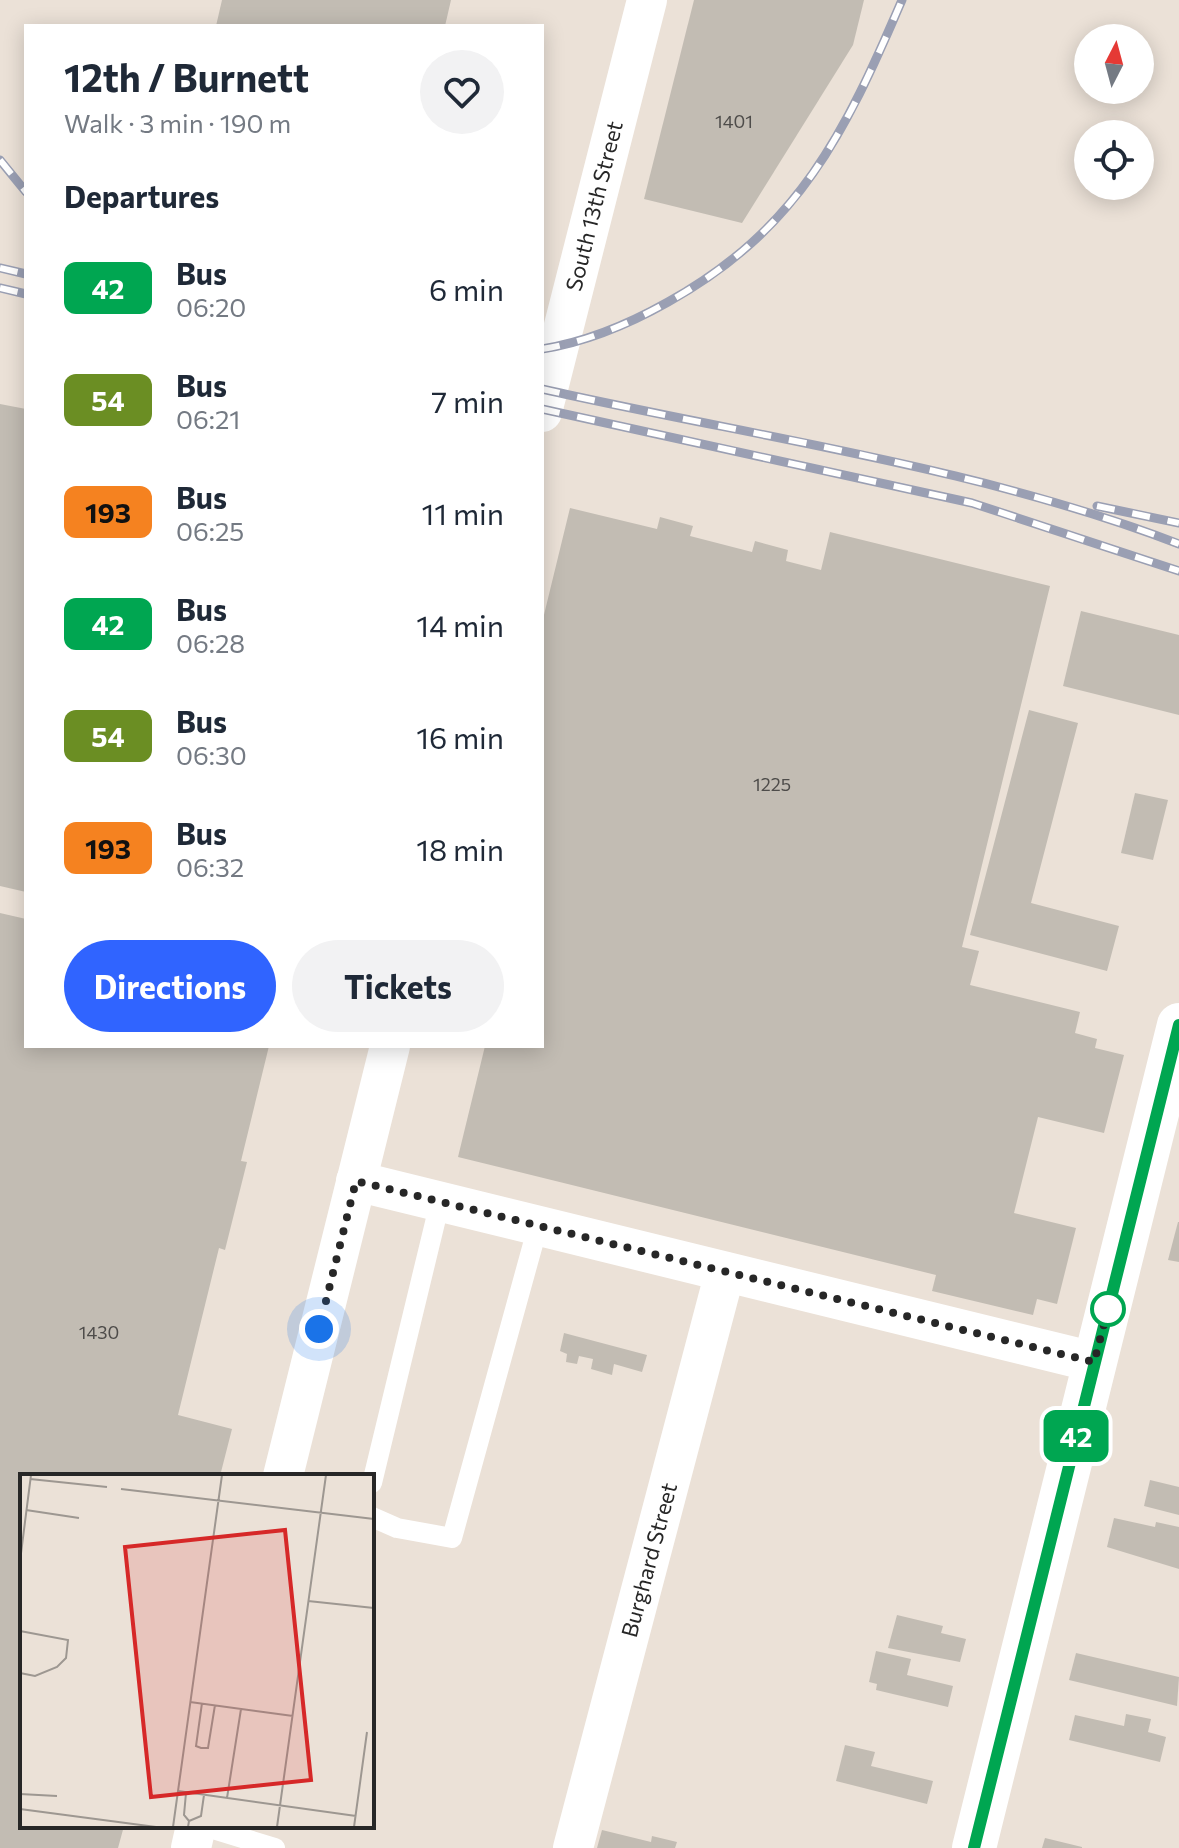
<!DOCTYPE html>
<html lang="en">
<head>
<meta charset="utf-8">
<style>
	body { margin:0; font-family:Commissioner,sans-serif; background:#f2f2f3; color:#1f2937; height:100vh; display:flex; flex-direction:column; font-size:30px; white-space:nowrap }
	* { box-sizing:border-box; margin:0 }
	p { font-size:26px; color:#747a83 }
	.icon { flex:none; width:44px; height:44px; fill:none; stroke:currentColor; stroke-width:2; stroke-linecap:round; stroke-linejoin:round }
	.map { position:relative; flex:1; overflow:hidden }
	.panel { position:absolute; left:24px; top:24px; width:520px; height:1024px; display:flex; flex-direction:column; background:#fff; border-radius:0px; box-shadow:0 4px 20px #0003 }
	.panel>* { flex:none }
	.badge { padding:0 16px; border-radius:12px; font-size:28px; line-height:52px }
	.needle { width:52px; rotate:6deg }
	.tools { position:absolute; left:1074px; top:24px; display:grid; gap:16px }
	.tools a { display:grid; place-items:center; width:80px; height:80px; border-radius:50%; background:#fff; box-shadow:0 4px 20px #0003; font-size:40px }
	.you { position:absolute; width:40px; height:40px; margin:-20px; border:6px solid #fff; border-radius:50%; background:#1a73e8; box-shadow:0 0 0 12px #1a73e833 }
	.map>.badge { position:absolute; translate:-50% -50%; box-shadow:0 0 0 4px #fff }
	h2 { padding:0 40px; font-size:30px; line-height:72px }
	.round { display:grid; place-items:center; flex:none; width:84px; height:84px; border-radius:42px; background:#f2f2f3 }
	.headline { display:flex; align-items:center; justify-content:space-between; height:136px; padding:0 40px }
	h1 { font-size:38px; font-weight:700; line-height:60px }
	.cta { display:flex; gap:16px; margin-top:auto; padding:16px 40px }
	.cta a { flex:1; height:92px; border-radius:48px; background:#3064ff; color:#fff; font-size:32px; font-weight:700; line-height:92px; text-align:center }
	.cta a+a { background:#f2f2f3; color:#1f2937 }
	ul { padding:0; list-style:none }
	li { display:flex; align-items:center; gap:24px; height:112px; padding:0 40px }
	li div { flex:1 }
	li b { display:block; font-size:30px }
	li em { font-style:normal }
	li .badge { min-width:88px; font-weight:700; text-align:center }
	.map>svg:first-child { display:block }
	.building { fill:#c2bcb3 }
	.lines { fill:none; stroke-linecap:round; stroke-linejoin:round }
	.lane { stroke:#fff; stroke-width:20 }
	.street { stroke:#fff; stroke-width:40 }
	.secondary { stroke:#fff; stroke-width:44 }
	.rail-casing { stroke:#9a9fb3; stroke-width:9 }
	.rail { stroke:#fff; stroke-width:6; stroke-dasharray:18; stroke-linecap:butt }
	.line-casing { stroke:#fff; stroke-width:18 }
	.line { stroke:#00a651; stroke-width:12 }
	.walk { stroke:#272727; stroke-width:8; stroke-dasharray:0 14.4 }
	.stop-dot { fill:#fff; stroke:#00a651; stroke-width:4 }
	.labels { text-anchor:middle; stroke-width:7; stroke-linejoin:round; paint-order:stroke }
	.number-label { font-size:18px; fill:#4e4c4a }
	.street-label { font-size:22px; fill:#272727; stroke:#fff }
	.inset-road { fill:none; stroke:#9d9791; stroke-width:2 }
	.view { fill:#d62828; fill-opacity:0.15; stroke:#d62828; stroke-width:4 }
	.inset-edge { fill:none; stroke:#272727; stroke-width:4 }
</style>
</head>
<body>
<div class="map">
<svg width="1179" height="1848" viewBox="0 0 1179 1848">
	<rect width="100%" height="100%" fill="#ebe1d7"/>
	<!-- building -->
	<g class="building">
		<polygon points="222,0 451,0 445,26 216,26"/>
		<polygon points="694,0 864,0 853,45 742,223 644,199"/>
		<polygon points="0,404 26,409 26,892 0,886"/>
		<polygon points="570,508 657,529 660,517 693,526 690,536 752,552 755,541 788,550 786,561 821,570 830,532 1050,586 962,947 979,951 970,985 1080,1012 1075,1033 1097,1039 1095,1048 1124,1055 1104,1133 1038,1117 1014,1213 1076,1228 1057,1304 1037,1299 1033,1315 932,1291 936,1275 458,1157 485,1046 542,1046 542,623"/>
		<polygon points="1081,611 1179,635 1179,715 1063,686"/>
		<polygon points="1029,710 1078,723 1031,903 1119,926 1107,971 970,935"/>
		<polygon points="1135,793 1168,800 1153,860 1121,853"/>
		<polygon points="0,913 26,919 26,1046 269,1046 241,1161 247,1162 225,1250 219,1248 178,1415 232,1429 220,1476 22,1476 22,1826 124,1826 118,1848 0,1848"/>
		<polygon points="1178,1222 1179,1222 1179,1262 1168,1260"/>
		<polygon points="564,1333 647,1355 642,1372 614,1364 612,1375 591,1369 593,1359 579,1356 577,1364 566,1362 567,1354 560,1351"/>
		<polygon points="1150,1480 1179,1487 1179,1515 1144,1506"/>
		<polygon points="1114,1518 1155,1527 1156,1522 1179,1527 1179,1569 1107,1547"/>
		<polygon points="897,1615 943,1626 941,1633 966,1639 960,1662 888,1648"/>
		<polygon points="876,1651 911,1659 907,1675 953,1686 948,1707 876,1690 877,1684 869,1682"/>
		<polygon points="1076,1653 1179,1677 1177,1706 1069,1680"/>
		<polygon points="1126,1714 1151,1719 1148,1732 1166,1737 1160,1762 1069,1740 1075,1715 1124,1726"/>
		<polygon points="845,1745 875,1752 871,1766 933,1781 927,1804 836,1781"/>
		<polygon points="602,1830 651,1842 652,1836 677,1842 675,1848 597,1848"/>
		<polygon points="1045,1838 1082,1847 1082,1848 1042,1848"/>
	</g>
	<g class="lines">
		<!-- lane -->
		<g class="lane">
			<polyline points="372,1483 440,1202"/>
			<polyline points="372,1517 397,1528 452,1538 538,1226"/>
			<polyline points="203,1826 275,1848"/>
		</g>
		<!-- street -->
		<g class="street">
			<polyline points="542,412 647,0"/>
			<polyline points="356,1181 1094,1362"/>
			<polyline points="283,1476 390,1046"/>
			<polyline points="191,1848 196,1826"/>
			<polyline points="573,1848 725,1272"/>
		</g>
		<!-- secondary -->
		<polyline class="secondary" points="974,1848 1179,1025"/>
		<defs>
			<g id="rail">
				<polyline points="0,160 26,192"/>
				<polyline points="0,268 26,274"/>
				<polyline points="0,288 26,294"/>
				<path d="M542,349C586,342 629,324 668,302C799,229 845,133 902,0"/>
				<path d="M542,389C754,437 976,466 1179,544"/>
				<polyline points="542,409 972,503 1179,571"/>
				<polyline points="1097,506 1179,523"/>
			</g>
		</defs>
		<!-- rail casing -->
		<use href="#rail" class="rail-casing"/>
		<!-- rail -->
		<use href="#rail" class="rail"/>
	</g>
	<g class="lines">
		<defs>
			<polyline id="line" points="974,1848 1179,1025"/>
		</defs>
		<!-- line casing -->
		<use href="#line" class="line-casing"/>
		<!-- line -->
		<use href="#line" class="line"/>
		<!-- walk -->
		<polyline class="walk" points="319,1329 356,1181 1094,1362 1108,1309"/>
	</g>
	<!-- markers -->
	<circle class="stop-dot" cx="1108" cy="1309" r="16"/>
	<g class="labels">
		<!-- number labels -->
		<g class="number-label">
			<text x="734" y="128">1401</text>
			<text x="772" y="791">1225</text>
			<text x="99" y="1339">1430</text>
		</g>
		<!-- street labels -->
		<g class="street-label">
			<text transform="translate(594 206) rotate(-76)" y="8">South 13th Street</text>
			<text transform="translate(649 1560) rotate(-75)" y="8">Burghard Street</text>
		</g>
	</g>
	<!-- overview -->
	<g transform="translate(20 1474)">
		<rect width="354" height="354" fill="#ebe1d7"/>
		<path class="inset-road" d="M10,5L87,13M101,15L354,45M6,36L59,44M0,87L11,1M288,127L354,134M0,157L48,166L46,184L37,193L15,202L0,199M170,228L273,242M182,229L176,272L181,274H188L195,231M158,317L336,342M166,319L164,341L169,347M0,320L37,322M207,324L221,235M0,335L136,353M153,353L202,1M168,353L169,347L181,342L184,321M257,353L306,1M334,353L347,258"/>
		<path class="view" d="M265,56L291,306L131,323L105,73Z"/>
		<rect width="354" height="354" class="inset-edge"/>
	</g>
</svg>
<div class="tools">
<a><svg class="needle" viewBox="-14 -14 28 28"><path d="M0-13l5 13h-10z" fill="#e53935"/><path d="M0 13l5-13h-10z" fill="#747a83"/></svg></a>
<a><svg class="icon" aria-label="locate" viewBox="0 0 24 24"><circle cx="12" cy="12" r="6"/><path d="M12 2v4M12 18v4M2 12h4M18 12h4"/></svg></a>
</div>
<div class="you" style="left:319px;top:1329px"></div>
<b class="badge" style="left:1076px;top:1436px;background:#00a651;color:#fff">42</b>
<section class="panel">
<div class="headline"><div><h1>12th / Burnett</h1><p>Walk · 3 min · 190 m</p></div><a class="round"><svg class="icon" aria-label="heart" viewBox="0 0 24 24"><path d="M12 20l-8-8c-3-5 5-10 8-4 3-6 11-1 8 4z"/></svg></a></div>
<h2>Departures</h2>
<ul>
<li><span class="badge" style="background:#00a651;color:#fff">42</span><div><b>Bus</b><p>06:20</p></div><em>6 min</em></li>
<li><span class="badge" style="background:#6b8e23;color:#fff">54</span><div><b>Bus</b><p>06:21</p></div><em>7 min</em></li>
<li><span class="badge" style="background:#f58220;color:#111">193</span><div><b>Bus</b><p>06:25</p></div><em>11 min</em></li>
<li><span class="badge" style="background:#00a651;color:#fff">42</span><div><b>Bus</b><p>06:28</p></div><em>14 min</em></li>
<li><span class="badge" style="background:#6b8e23;color:#fff">54</span><div><b>Bus</b><p>06:30</p></div><em>16 min</em></li>
<li><span class="badge" style="background:#f58220;color:#111">193</span><div><b>Bus</b><p>06:32</p></div><em>18 min</em></li>
</ul>
<div class="cta"><a>Directions</a><a>Tickets</a></div>
</section>
</div>
</body>
</html>
